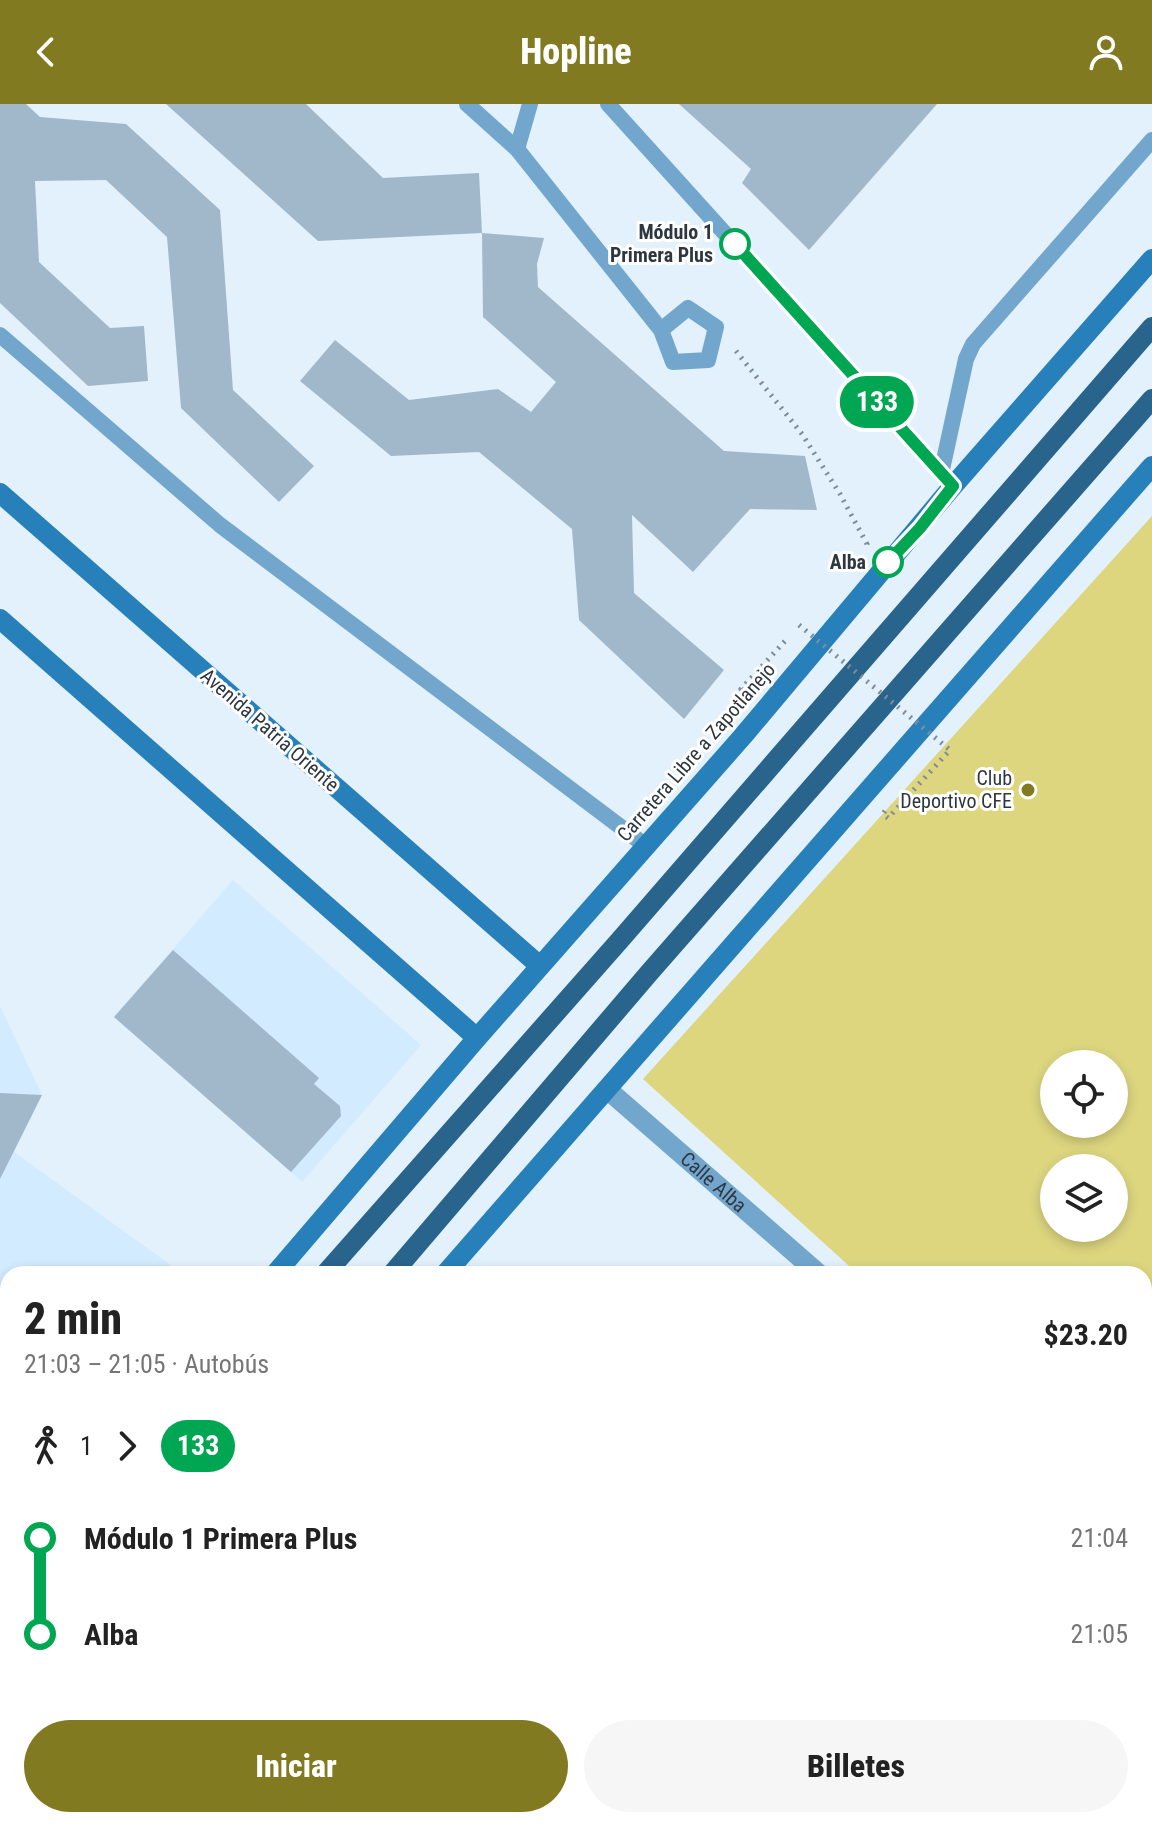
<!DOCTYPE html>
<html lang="es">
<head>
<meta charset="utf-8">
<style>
	body { margin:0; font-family:"Roboto Condensed",sans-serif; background:#f6f6f6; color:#222; height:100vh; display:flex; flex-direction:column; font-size:30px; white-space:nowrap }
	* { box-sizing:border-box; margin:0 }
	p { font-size:26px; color:#767676 }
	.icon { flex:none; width:44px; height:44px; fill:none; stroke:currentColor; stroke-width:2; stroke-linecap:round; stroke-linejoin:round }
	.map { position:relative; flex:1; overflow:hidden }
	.side { position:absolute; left:0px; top:1162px; width:1152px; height:562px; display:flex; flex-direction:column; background:#fff; border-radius:24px 24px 0 0; box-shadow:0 4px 12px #0003 }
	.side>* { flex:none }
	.badge { padding:0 16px; border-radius:26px; font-size:28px; line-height:52px }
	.fabs { position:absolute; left:1040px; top:946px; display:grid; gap:16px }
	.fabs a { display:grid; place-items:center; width:88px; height:88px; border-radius:50%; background:#fff; box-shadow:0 4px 12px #0003; font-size:40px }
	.map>.badge { position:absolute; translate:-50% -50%; box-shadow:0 0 0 4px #fff }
	.legs { display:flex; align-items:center; gap:12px; height:88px; padding:0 24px; font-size:26px }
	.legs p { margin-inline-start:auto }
	.summary { display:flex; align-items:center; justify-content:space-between; height:136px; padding:0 24px }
	h1 { font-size:44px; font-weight:800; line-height:60px }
	.action { display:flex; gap:16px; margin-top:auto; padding:16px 24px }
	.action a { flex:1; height:92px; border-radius:48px; background:#817a20; color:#fff; font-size:32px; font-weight:800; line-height:92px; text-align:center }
	.action a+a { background:#f6f6f6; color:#222 }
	ul { padding:0 24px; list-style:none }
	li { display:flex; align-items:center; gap:28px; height:96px; font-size:30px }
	li i { display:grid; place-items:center; width:12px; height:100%; margin:0 10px; background:currentColor }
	li i::after { content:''; width:20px; height:20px; margin:-10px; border:6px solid; border-radius:50%; background:#fff }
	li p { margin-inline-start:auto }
	li:first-child i { background:linear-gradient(#0000 50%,currentColor 0) }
	li:last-child i { background:linear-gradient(currentColor 50%,#0000 0) }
	header { display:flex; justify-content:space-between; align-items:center; height:104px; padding:0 24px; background:#817a20; color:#fff; font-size:36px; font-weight:800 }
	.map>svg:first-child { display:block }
	.built { fill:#d2ebff }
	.green { fill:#ddd67f; fill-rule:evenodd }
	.building { fill:#a1b8cb }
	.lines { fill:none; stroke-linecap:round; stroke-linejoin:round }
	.path { stroke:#818d96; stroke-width:5; stroke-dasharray:2 6; stroke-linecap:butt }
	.service { stroke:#72a6cd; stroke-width:16 }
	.tertiary { stroke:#72a6cd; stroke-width:20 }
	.secondary { stroke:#2880ba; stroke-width:20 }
	.primary { stroke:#29648d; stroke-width:20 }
	.path-bridge { stroke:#818d96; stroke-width:5; stroke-dasharray:2 6; stroke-linecap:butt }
	.line-1-casing { stroke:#fff; stroke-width:18 }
	.line-1 { stroke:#00a651; stroke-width:12 }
	.stop-1-dot { fill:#fff; stroke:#00a651; stroke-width:4 }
	.poi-dot { fill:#817a20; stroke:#fff; stroke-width:3 }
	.labels { text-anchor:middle; stroke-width:6; stroke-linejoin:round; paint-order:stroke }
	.stop-label { font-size:20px; font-weight:bold; fill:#2e373f; stroke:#fff; text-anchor:end }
	.street-label { font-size:20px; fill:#2e373f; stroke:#fff }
	.poi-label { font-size:20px; fill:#2e373f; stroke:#fff; text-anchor:end }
</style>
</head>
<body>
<header><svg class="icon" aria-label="back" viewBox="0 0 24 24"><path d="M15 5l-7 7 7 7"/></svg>Hopline<svg class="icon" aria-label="person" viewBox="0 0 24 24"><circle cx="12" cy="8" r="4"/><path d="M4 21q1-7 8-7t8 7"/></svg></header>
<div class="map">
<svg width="1152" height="1723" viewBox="0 0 1152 1723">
	<rect width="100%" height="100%" fill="#e2f1fc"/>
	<!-- built -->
	<g class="built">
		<polygon points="233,776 421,941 302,1078 114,913"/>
		<polygon points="0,902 42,991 14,1048 183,1170 8,1170 8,1413 0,1423"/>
	</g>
	<!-- green -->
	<path class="green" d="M1152,412V1427L1144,1420V1170H858L643,975ZM1114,960V1020H1054V960ZM1054,1064H1114V1124H1054Z"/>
	<!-- building -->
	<g class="building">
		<polygon points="0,0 26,0 40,13 126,20 220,106 233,286 314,362 279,398 181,304 167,133 106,76 35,77 39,158 110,224 144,222 148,277 88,282 0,199"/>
		<polygon points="166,0 306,0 383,74 479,69 482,129 318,137"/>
		<polygon points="679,0 937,0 809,146 742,79 751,65"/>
		<polygon points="482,129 544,134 537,160 538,183 724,347 805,352 817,406 750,405 693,468 632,411 634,489 724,566 684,615 579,516 572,425 479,348 391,352 300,277 335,236 409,296 498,285 531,308 556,278 483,213"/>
		<polygon points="173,846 319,974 314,980 340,1002 341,1012 291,1068 114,913"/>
		<polygon points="0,989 42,991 0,1075"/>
		<polygon points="0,1341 8,1348 8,1395 3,1400 0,1398"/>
	</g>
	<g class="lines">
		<!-- path -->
		<g class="path">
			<polyline points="736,247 802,330 840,390 867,440 865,444"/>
			<polyline points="748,587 746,589 741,585 785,537"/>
			<polyline points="885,707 883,710 888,714 950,646"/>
		</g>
		<!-- service -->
		<g class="service">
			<polyline points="467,0 517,45 661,226 673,258 708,256 716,223 688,204 661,226"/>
			<polyline points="608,0 953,382"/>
			<polyline points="517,45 530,0"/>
			<polyline points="0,231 220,421 646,742"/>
			<polyline points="941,370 966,255 973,240 1152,36"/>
			<polyline points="446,1723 449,1716"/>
			<polyline points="695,1723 701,1716"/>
		</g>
		<!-- tertiary -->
		<g class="tertiary">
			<path id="s1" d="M608,986L819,1170"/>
			<polyline points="1144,1455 1152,1462"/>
		</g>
		<!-- secondary -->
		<g class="secondary">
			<polyline points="0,389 540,862"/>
			<polyline points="0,515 477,934"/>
			<polyline points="275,1170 477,934 743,632 953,382 1152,155"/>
			<polyline points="445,1170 1152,362"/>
			<polyline points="0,1491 8,1481"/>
			<polyline points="0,1682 8,1673"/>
		</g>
		<!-- primary -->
		<g class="primary">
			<polyline points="325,1170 620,836 1152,223"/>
			<polyline points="392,1170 649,869 1152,295"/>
			<polyline points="0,1539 8,1530"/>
			<polyline points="0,1629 8,1619"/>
		</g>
		<!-- path-bridge -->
		<polyline class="path-bridge" points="799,521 950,646"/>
	</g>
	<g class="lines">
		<defs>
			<polyline id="line-1" points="735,140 953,382 920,424 888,458"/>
		</defs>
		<!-- line-1 casing -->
		<use href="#line-1" class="line-1-casing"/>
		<!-- line-1 -->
		<use href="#line-1" class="line-1"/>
	</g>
	<!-- markers -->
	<g class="stop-1-dot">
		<circle cx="735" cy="140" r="14"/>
		<circle cx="888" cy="458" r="14"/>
	</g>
	<circle class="poi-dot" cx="1028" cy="686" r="8"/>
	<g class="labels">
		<!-- stop labels -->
		<g class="stop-label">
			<text x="713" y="135">Módulo 1<tspan x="713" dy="23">Primera Plus</tspan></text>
			<text x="866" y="465">Alba</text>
		</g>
		<!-- street labels -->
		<g class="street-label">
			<text transform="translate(270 626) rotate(41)" y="7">Avenida Patria Oriente</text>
			<text transform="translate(696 648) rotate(-49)" y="7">Carretera Libre a Zapotlanejo</text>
			<text dy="7" stroke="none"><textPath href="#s1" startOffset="140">Calle Alba</textPath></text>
		</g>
		<!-- poi labels -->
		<g class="poi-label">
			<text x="1012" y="681">Club<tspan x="1012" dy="23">Deportivo CFE</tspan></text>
		</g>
	</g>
</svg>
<div class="fabs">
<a><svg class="icon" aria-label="locate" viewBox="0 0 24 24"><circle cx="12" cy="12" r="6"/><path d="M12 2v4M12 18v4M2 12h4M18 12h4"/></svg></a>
<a><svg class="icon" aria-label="layers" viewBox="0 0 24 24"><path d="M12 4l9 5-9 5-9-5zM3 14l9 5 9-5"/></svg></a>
</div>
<b class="badge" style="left:877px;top:298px;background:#00a651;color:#fff">133</b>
<section class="side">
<div class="summary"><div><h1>2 min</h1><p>21:03 – 21:05 · Autobús</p></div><b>$23.20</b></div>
<div class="legs"><svg class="icon" aria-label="walk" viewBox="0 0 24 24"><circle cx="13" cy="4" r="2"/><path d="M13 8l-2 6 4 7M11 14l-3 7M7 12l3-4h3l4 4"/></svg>1<svg class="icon" aria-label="forward" viewBox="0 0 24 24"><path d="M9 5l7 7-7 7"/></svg><b class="badge" style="background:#00a651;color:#fff">133</b></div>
<ul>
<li><i style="color:#00a651"></i><b>Módulo 1 Primera Plus</b><p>21:04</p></li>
<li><i style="color:#00a651"></i><b>Alba</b><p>21:05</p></li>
</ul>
<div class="action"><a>Iniciar</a><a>Billetes</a></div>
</section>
</div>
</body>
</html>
